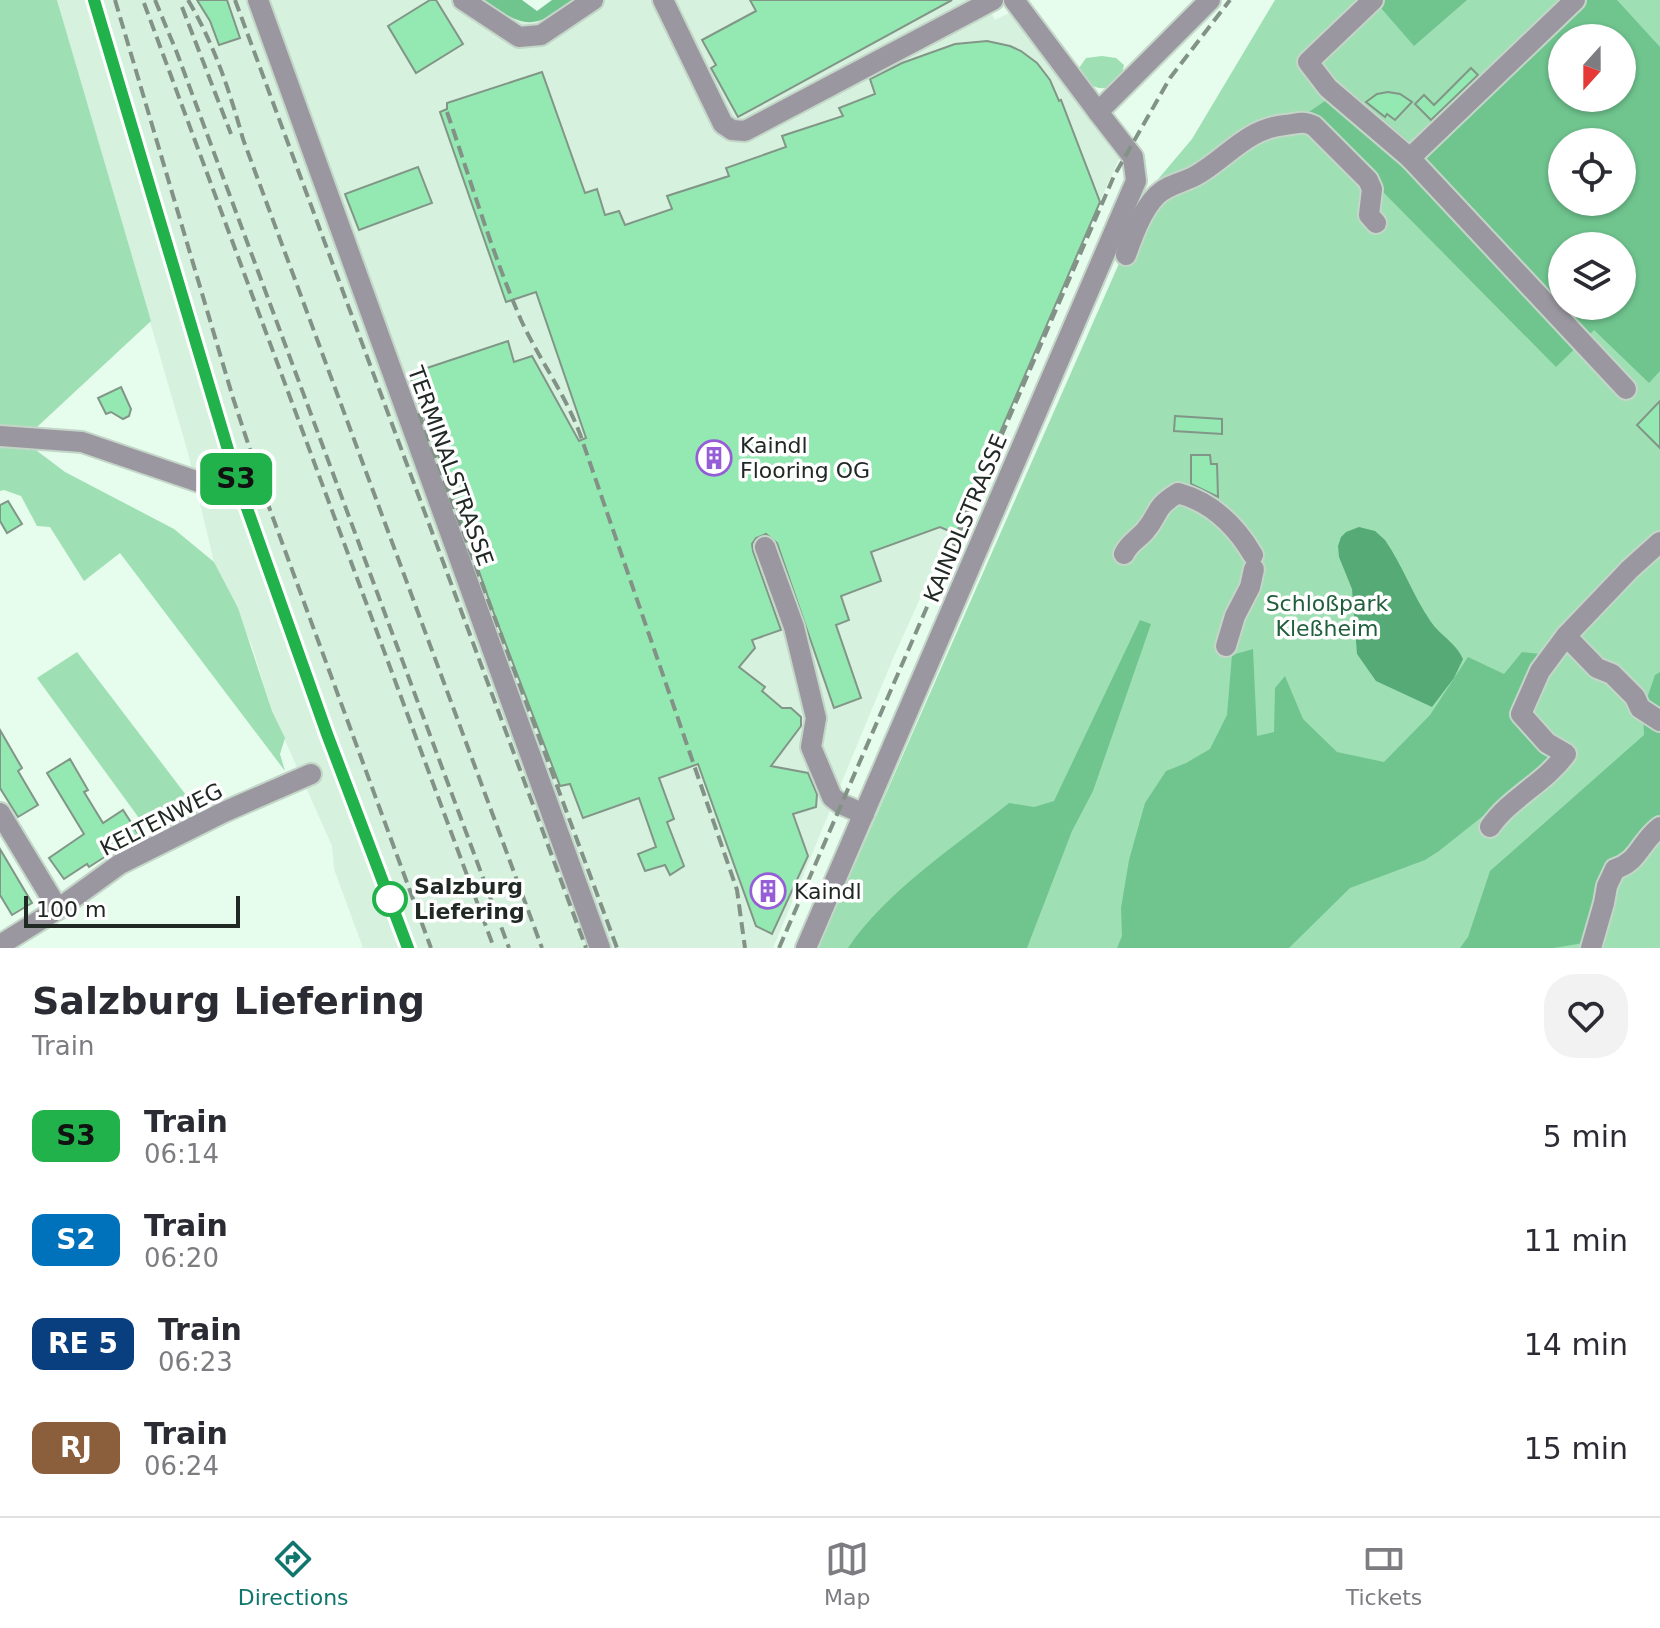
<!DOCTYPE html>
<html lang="en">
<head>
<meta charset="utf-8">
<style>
	body { margin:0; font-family:"DejaVu Sans",sans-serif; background:#f2f2f3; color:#2b2b33; height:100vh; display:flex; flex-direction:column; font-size:30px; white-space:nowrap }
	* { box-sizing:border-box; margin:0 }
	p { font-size:26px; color:#7c7c81 }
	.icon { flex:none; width:44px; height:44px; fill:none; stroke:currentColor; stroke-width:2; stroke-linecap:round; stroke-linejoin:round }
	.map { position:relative; height:948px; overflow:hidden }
	.panel { display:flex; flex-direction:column; background:#fff; flex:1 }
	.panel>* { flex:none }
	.badge { padding:0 16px; border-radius:12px; font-size:28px; line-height:52px }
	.needle { width:52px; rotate:201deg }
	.controls { position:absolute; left:1548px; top:24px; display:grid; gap:16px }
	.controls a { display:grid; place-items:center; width:88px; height:88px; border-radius:50%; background:#fff; box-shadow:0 2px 6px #0004; font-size:40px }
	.scale { position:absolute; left:24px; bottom:20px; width:216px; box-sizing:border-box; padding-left:8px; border:4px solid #212924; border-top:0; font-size:22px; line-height:28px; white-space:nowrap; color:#212924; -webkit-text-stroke:6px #fff; paint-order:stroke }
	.map>.badge { position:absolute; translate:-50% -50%; box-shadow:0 0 0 4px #fff }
	.round { display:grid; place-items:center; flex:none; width:84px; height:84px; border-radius:32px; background:#f2f2f3 }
	.head { display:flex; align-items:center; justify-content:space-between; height:136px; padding:0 32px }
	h1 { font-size:38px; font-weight:800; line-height:60px }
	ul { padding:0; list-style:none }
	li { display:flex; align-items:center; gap:24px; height:104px; padding:0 32px }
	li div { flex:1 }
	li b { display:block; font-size:30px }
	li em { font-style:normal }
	li .badge { min-width:88px; font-weight:700; text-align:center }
	.dock { display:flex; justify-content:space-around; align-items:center; height:112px; border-top:2px solid #e1e1e2; background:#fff; font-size:22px; color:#7c7c81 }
	.dock a { display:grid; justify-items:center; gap:4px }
	.dock .current { color:#0f766e }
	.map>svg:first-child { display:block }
	.built { fill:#d6f2de }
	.green { fill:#9fdfb4; fill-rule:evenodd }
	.forest { fill:#70c58f; fill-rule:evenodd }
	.water { fill:#56aa76 }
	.building { fill:#94e9b2; stroke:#829688; stroke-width:2 }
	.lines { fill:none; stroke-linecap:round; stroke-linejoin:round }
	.minor-casing { stroke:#c3d6c8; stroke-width:24 }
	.minor { stroke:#9b97a0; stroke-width:20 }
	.rail { stroke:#839287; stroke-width:4; stroke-dasharray:12 6; stroke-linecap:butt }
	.line-casing { stroke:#fff; stroke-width:18 }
	.line { stroke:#22b24c; stroke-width:12 }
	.stop-dot { fill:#fff; stroke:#22b24c; stroke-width:4 }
	.labels { text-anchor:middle; stroke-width:7; stroke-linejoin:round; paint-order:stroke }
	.poi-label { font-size:22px; fill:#212924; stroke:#fff; text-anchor:start }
	.street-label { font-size:22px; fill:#212924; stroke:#fff }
	.park-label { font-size:22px; fill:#215e3b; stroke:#fff }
	.stop-label { font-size:22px; font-weight:bold; fill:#212924; stroke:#fff; text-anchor:start }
</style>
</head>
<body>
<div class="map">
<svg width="1660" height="948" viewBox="0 0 1660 948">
	<rect width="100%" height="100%" fill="#e6fcec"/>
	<!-- built -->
	<polygon class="built" points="57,0 498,0 532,20 563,0 985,0 995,20 1009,13 1087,109 1120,157 894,656 773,948 363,948 334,869 332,846 272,711 252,646 214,562 188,453"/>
	<!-- green -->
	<g class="green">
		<polygon points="0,0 57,0 151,321 37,427 0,431"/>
		<path d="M1275,0H1660V948H818L1154,184L1192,139ZM1562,38H1622V98H1562ZM1562,142H1622V202H1562ZM1562,246H1622V306H1562Z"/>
		<path d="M1102,56L1116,58L1124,65C1119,95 1089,96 1079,68L1086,58Z"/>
		<polygon points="20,438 65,472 174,529 214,562 238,608 272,711 285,738 280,754 285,771 120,553 84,581 50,527 37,526 21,496 4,490 0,491 0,439"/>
		<polygon points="77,652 202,816 155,840 37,678"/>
	</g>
	<!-- forest -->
	<g class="forest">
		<path d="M484,0H522L537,11L552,0H575C535,28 526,31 484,0Z"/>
		<polygon points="1374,0 1467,0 1414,46"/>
		<path d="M1582,0H1617L1660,47V371L1649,383L1594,330L1556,367L1306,114L1345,87L1423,153ZM1562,38H1622V98H1562ZM1562,142H1622V202H1562ZM1562,246H1622V306H1562Z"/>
		<path d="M1140,620L1151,624L1093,791L1072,831L1027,948H848C885,892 957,845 1009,803L1034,807L1054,801Z"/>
		<polygon points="1253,649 1257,736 1274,732 1275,688 1285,676 1303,719 1337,752 1384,762 1430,715 1468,657 1504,674 1522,652 1550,655 1524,720 1556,758 1439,851 1425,860 1350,888 1289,948 1117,948 1122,936 1121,908 1129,860 1145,803 1166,771 1186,763 1210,749 1227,715 1232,655"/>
		<polygon points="1660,672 1660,820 1628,857 1606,864 1589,942 1554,948 1460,948 1468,937 1490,871 1644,735 1643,710 1655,675"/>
	</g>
	<!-- water -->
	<path class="water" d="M1359,527L1375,531L1385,540C1403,566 1413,596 1431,622C1440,635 1457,644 1463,659L1454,678L1432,707L1376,681L1357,654L1352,589L1339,557L1338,546L1341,537L1346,532Z"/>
	<!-- building -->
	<g class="building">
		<polygon points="197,0 227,0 240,38 219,45 210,21"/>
		<polygon points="430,0 436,0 463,44 416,73 388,26"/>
		<polygon points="750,0 952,0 738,117 711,68 716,65 702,40 756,11"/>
		<polygon points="987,41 1010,46 1021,51 1037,63 1050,80 1059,101 1061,100 1100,202 956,534 940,527 871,552 881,581 841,596 849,620 836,625 861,698 834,708 777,543 766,534 756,538 752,544 753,551 781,630 752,640 755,648 739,667 765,687 762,691 782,708 791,708 801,717 801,726 771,766 808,773 817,794 816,807 793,814 808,856 772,934 756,926 698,764 659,778 674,819 667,822 684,866 670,875 665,865 645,871 638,854 656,847 639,798 583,818 570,784 560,786 493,611 409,374 508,341 514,362 532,356 579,441 586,438 536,292 506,302 440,112 447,109 447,103 542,72 585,193 597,189 605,215 619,211 625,225 672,209 667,196 729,176 726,168 786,147 782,136 843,116 839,108 875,94 870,79 902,63 955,44"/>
		<polygon points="1471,68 1478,75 1431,120 1415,104 1424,95 1434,105"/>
		<polygon points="1388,92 1400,94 1412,102 1395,120 1387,114 1385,117 1366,102 1377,94"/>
		<polygon points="418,167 432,203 359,230 345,194"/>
		<polygon points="121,387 131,409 129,416 123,419 111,412 106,414 98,398"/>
		<polygon points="1660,401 1660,448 1637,425"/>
		<polygon points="1175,416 1222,419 1222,434 1174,431"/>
		<polygon points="1191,455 1210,455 1211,464 1217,464 1218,497 1191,484"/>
		<polygon points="8,501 22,524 7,533 0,521 0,505"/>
		<polygon points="0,730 22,768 18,771 38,805 18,817 0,788"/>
		<polygon points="70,759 88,790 84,792 103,823 123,810 139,835 89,867 87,864 64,879 49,858 84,834 47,773"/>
		<polygon points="0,849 32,903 12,915 0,895"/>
	</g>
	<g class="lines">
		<defs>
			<g id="minor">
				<polyline points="258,0 600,948"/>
				<polyline points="463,0 519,37 541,35 593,0"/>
				<polyline points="663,0 723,124 732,130 745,131 993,0"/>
				<polyline points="1014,0 1098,112"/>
				<polyline points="1373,0 1308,62 1328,88 1410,158 1626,389"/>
				<polyline points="1410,158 1575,0"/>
				<path d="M1126,255C1133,235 1142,210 1157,195C1169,184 1182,183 1195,176C1226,159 1247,128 1285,125C1297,124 1302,120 1314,126L1368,180L1372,189L1369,215L1376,223"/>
				<polyline points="0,436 82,442 199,482 205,476"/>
				<polyline points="765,547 794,627 816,718 811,747 832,797 841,804 864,814"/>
				<path d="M1124,554C1129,543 1137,540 1145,531C1160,514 1153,508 1178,493C1211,502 1236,526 1253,555"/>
				<polyline points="1566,636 1597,668 1612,674 1635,697 1640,708 1660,721"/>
				<polyline points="1226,646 1235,616 1250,587 1254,569"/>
				<polyline points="0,813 58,909"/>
				<path d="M1490,827C1510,798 1545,783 1566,754L1547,743L1521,714L1540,671L1566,636L1630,569L1660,542"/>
				<polyline points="0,945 58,909 120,864 224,812 311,774"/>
				<polyline points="806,948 1136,181 1133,157 1098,112 1210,0"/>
				<path d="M1591,948L1604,903L1607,886L1615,869C1639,862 1640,842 1660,827"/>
			</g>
		</defs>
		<!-- minor casing -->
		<use href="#minor" class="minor-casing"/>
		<!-- minor -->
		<use href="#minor" class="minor"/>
		<!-- rail -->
		<g class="rail">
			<polyline points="94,0 237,480 327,734 408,948"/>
			<polyline points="115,0 233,398 269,507 431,948"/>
			<polyline points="155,0 177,53 509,948"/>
			<path d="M188,0C214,44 229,89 243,139L542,948"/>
			<polyline points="235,0 586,948"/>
			<polyline points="144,3 494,948"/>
			<polyline points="182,7 231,134"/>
			<path d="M447,112C471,181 492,253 521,320C539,359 565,394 580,434L737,890L745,948"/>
			<polyline points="419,413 617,948"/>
			<polyline points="779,948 1114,176 1170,78 1230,0"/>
		</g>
	</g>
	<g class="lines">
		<defs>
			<polyline id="line" points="94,0 237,480 327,734 408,948"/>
		</defs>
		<!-- line casing -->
		<use href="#line" class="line-casing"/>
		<!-- line -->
		<use href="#line" class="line"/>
	</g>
	<!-- icons -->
	<defs>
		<symbol id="building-ring" viewBox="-11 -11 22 22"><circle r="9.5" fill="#fff" stroke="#955ed6" stroke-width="1.5"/><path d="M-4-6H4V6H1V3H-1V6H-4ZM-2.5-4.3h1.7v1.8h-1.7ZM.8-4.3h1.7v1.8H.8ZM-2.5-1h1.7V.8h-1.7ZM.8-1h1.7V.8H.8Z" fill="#955ed6"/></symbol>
	</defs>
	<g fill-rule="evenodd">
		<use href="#building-ring" x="694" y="438" width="40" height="40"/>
		<use href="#building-ring" x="748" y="871" width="40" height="40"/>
	</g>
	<!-- markers -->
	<circle class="stop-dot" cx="390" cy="899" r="16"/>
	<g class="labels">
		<!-- poi labels -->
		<g class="poi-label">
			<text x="740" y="453">Kaindl<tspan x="740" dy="25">Flooring OG</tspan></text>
			<text x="794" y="899">Kaindl</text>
		</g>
		<!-- street labels -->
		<g class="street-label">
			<text transform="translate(451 466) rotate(70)" y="8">TERMINALSTRASSE</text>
			<text transform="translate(965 518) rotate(-67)" y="8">KAINDLSTRASSE</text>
			<text transform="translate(161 819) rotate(-27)" y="8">KELTENWEG</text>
		</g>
		<!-- park labels -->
		<g class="park-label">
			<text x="1327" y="611">Schloßpark<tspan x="1327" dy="25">Kleßheim</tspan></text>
		</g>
		<!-- stop labels -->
		<g class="stop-label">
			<text x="414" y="894">Salzburg<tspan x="414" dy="25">Liefering</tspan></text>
		</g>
	</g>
</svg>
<div class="controls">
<a><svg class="needle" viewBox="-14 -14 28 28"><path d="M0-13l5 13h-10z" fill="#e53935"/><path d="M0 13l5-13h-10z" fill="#7c7c81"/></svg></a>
<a><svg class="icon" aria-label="locate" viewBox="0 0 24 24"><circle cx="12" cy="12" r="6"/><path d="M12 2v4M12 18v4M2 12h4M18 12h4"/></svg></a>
<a><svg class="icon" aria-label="layers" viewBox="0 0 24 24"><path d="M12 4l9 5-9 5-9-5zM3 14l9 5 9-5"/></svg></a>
</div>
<div class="scale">100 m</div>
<b class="badge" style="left:236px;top:479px;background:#22b24c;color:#111">S3</b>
</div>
<section class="panel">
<div class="head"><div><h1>Salzburg Liefering</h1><p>Train</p></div><a class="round"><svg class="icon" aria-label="heart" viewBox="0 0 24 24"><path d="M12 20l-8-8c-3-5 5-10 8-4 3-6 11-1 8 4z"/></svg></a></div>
<ul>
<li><span class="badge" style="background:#22b24c;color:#111">S3</span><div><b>Train</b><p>06:14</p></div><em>5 min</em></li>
<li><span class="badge" style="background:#0072bc;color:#fff">S2</span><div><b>Train</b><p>06:20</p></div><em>11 min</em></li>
<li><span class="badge" style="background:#093f7f;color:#fff">RE 5</span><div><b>Train</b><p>06:23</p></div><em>14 min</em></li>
<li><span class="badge" style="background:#8b5e3c;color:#fff">RJ</span><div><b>Train</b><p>06:24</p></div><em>15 min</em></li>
</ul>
</section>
<nav class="dock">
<a class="current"><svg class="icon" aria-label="directions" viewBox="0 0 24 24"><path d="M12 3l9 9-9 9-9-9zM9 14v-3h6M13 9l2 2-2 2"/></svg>Directions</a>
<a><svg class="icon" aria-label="map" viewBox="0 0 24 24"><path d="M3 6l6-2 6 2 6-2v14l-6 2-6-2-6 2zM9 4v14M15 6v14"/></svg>Map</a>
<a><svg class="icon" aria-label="tickets" viewBox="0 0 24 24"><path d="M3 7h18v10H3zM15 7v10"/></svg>Tickets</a>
</nav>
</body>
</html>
